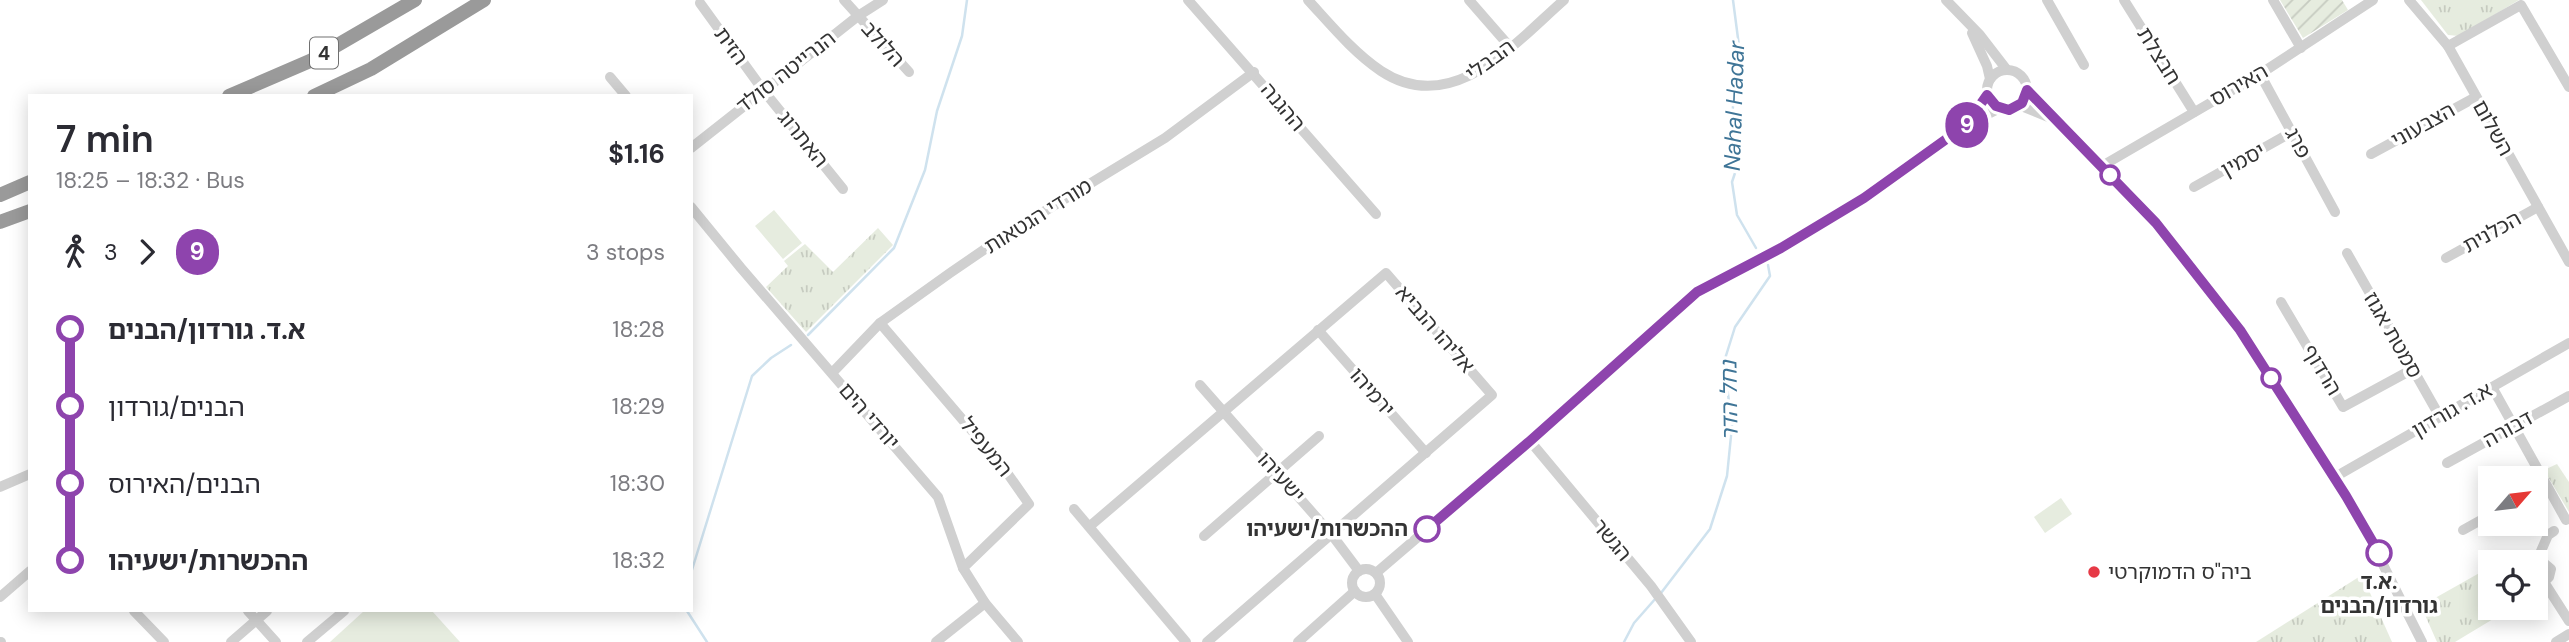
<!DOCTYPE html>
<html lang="en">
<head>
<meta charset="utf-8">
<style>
	body { margin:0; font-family:"DM Sans","Noto Sans Hebrew",sans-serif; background:#f2f2f3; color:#2b2b33; height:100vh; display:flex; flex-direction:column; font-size:26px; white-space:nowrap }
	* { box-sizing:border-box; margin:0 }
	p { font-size:23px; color:#7c7c81 }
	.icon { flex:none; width:38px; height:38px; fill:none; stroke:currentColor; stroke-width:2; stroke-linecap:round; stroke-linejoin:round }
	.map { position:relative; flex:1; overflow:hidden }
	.sheet { position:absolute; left:28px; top:94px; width:665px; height:518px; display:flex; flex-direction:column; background:#fff; border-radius:0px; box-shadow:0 4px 18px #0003 }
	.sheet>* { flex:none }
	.badge { padding:0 14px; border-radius:23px; font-size:24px; line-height:46px }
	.needle { width:46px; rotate:62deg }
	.tools { position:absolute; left:2478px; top:466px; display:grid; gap:14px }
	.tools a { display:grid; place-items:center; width:70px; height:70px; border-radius:0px; background:#fff; box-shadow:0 4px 18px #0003; font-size:35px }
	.map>.badge { position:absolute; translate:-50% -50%; box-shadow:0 0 0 4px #fff }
	.legs { display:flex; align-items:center; gap:10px; height:77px; padding:0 28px; font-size:23px }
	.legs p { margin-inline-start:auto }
	.head { display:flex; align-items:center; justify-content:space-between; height:119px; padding:0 28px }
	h1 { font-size:38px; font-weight:600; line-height:52px }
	ul { padding:0 28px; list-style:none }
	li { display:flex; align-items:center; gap:24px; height:77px; font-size:26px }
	li i { display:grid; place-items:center; width:10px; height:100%; margin:0 9px; background:currentColor }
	li i::after { content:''; width:18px; height:18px; margin:-9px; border:5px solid; border-radius:50%; background:#fff }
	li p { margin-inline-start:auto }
	li:first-child i { background:linear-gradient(#0000 50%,currentColor 0) }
	li:last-child i { background:linear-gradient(currentColor 50%,#0000 0) }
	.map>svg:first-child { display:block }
	.grass { fill:url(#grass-tufts) }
	.garden { fill:url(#garden-furrows) }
	.pitch { fill:#e6ecdf }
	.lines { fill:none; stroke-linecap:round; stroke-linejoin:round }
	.stream { stroke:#cfe2ee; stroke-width:2.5 }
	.minor { stroke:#d0d0d0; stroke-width:10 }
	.highway { stroke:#9a9a9a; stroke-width:14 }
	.line-1-casing { stroke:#fff; stroke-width:16 }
	.line-1 { stroke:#8e44ad; stroke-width:10 }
	.stop-1-dot { fill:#fff; stroke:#8e44ad; stroke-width:3.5 }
	.poi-dot { fill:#e63946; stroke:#fff; stroke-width:2.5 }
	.labels { text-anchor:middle; stroke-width:7; stroke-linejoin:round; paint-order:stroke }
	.shield { fill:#fff; stroke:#707070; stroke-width:2 }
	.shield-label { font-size:19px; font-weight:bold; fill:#333 }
	.street-label { font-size:21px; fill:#333; stroke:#fff }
	.stop-label { font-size:21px; font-weight:bold; fill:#333; stroke:#fff; text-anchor:end }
	.poi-label { font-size:21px; fill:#333; stroke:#fff; text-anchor:start }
	.water-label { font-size:23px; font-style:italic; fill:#3f7597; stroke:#fff }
</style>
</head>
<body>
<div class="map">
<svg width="2569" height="642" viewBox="0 0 2569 642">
	<defs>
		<pattern id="grass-tufts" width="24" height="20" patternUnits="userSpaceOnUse" patternTransform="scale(1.75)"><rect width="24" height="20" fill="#e6ecdf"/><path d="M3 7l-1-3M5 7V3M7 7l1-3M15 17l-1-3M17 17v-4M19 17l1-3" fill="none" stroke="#c6cbc0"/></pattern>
		<pattern id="garden-furrows" width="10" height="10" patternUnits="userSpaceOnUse" patternTransform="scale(1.75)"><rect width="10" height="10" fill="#e6ecdf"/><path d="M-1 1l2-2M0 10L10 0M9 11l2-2" fill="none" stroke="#c6cbc0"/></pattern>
	</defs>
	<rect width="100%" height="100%" fill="#fff"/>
	<!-- grass -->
	<g class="grass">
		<polygon points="2421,0 2519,0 2459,36 2448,35"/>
		<polygon points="878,228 893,245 806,332 766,287 788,266 784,261 805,244 833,272"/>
		<polygon points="2557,464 2569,482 2569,512 2544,470"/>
		<polygon points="2490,567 2490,607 2513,607 2455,642 2437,642 2421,606"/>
		<polygon points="2362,575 2392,642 2256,642"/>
	</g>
	<!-- garden -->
	<polygon class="garden" points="2280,0 2342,0 2348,10 2303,38"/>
	<!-- pitch -->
	<g class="pitch">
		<polygon points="774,210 802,243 783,259 755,226"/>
		<polygon points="2061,498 2072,514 2045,533 2034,517"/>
		<polygon points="364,611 432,611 460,642 330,642"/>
	</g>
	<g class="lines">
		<!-- stream -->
		<g class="stream">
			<polyline points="1733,0 1739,46 1730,137 1735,173 1732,182 1737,215 1756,248"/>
			<polyline points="808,335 894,248 925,170 937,111 962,36 967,0"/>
			<polyline points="691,573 752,376 771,358 791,345"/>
			<polyline points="1661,593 1710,529 1727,476 1732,426 1724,362 1735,327 1770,276 1768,265"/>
			<polyline points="687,611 707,642"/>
			<polyline points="1624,642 1634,623 1656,598"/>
		</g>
		<!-- minor -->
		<g class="minor">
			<polyline points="844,0 909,72"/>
			<polyline points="1188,0 1376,214"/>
			<path d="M1308,0C1331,25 1353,52 1381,71C1452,118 1515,43 1564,0"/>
			<polyline points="1469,0 1510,47"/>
			<polyline points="1946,0 1980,35 2007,70"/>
			<polyline points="2047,0 2084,65"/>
			<polyline points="2124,0 2194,112"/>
			<polyline points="2273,0 2301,48"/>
			<polyline points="2409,0 2448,46 2569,262"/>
			<polyline points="700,3 763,90 843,189"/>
			<polyline points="1972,33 1987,66 1990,79"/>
			<polyline points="2448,46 2521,5 2569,87"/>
			<circle cx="2007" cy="90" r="20"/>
			<polyline points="2260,74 2335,212"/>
			<polyline points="610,77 626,96"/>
			<polyline points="2027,90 2156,223 2240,330 2358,515 2422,642"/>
			<polyline points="2019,105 2051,118"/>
			<polyline points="1971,119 1987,95"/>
			<polyline points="691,148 858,16 883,0"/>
			<polyline points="2371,154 2476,97"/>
			<polyline points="2102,166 2260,74 2373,0"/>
			<polyline points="2194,187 2292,132"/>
			<polyline points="691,207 741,268 938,497 963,568 985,603 1018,642"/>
			<polyline points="2347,253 2440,417"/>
			<polyline points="2446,258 2538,207"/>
			<polyline points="2281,302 2343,407 2413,369"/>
			<polyline points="880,323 1003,467 1029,504 963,568"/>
			<polyline points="1318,330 1426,453"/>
			<polyline points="832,373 880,323 950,273 1007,234 1165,138 1254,72"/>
			<polyline points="1200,385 1332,535 1359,571"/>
			<polyline points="2492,387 2566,520"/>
			<polyline points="1530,441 1651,586 1691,642"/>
			<polyline points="2447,463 2569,396"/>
			<polyline points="2335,477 2569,343"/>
			<polyline points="0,487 30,474"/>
			<polyline points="1074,509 1186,642"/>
			<polyline points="1090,526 1386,273 1492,395 1207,642"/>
			<polyline points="2463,530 2490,515"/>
			<polyline points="2554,531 2548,535 2538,558 2551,569 2549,577 2544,582 2569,621"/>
			<polyline points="1204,536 1319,436"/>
			<polyline points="2526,562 2538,558"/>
			<circle cx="1366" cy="583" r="14"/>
			<polyline points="1376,573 1530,441 1697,292 1781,248 1843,211 1966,125 2000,108"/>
			<polyline points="1375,594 1408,642"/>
			<polyline points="0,597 30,571"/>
			<polyline points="134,611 164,642"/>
			<polyline points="248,611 276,642"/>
			<polyline points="0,642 1,642"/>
			<polyline points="231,642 267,611"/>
			<polyline points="307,642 344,611"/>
			<polyline points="936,642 985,603"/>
			<polyline points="1298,642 1355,591"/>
			<polyline points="2556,642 2569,634"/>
		</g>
		<!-- highway -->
		<g class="highway">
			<polyline points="229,96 310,61 415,0"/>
			<polyline points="314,96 371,69 484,0"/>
			<polyline points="0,195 30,182"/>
			<polyline points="0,222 30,211"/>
		</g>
	</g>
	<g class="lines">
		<defs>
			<polyline id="line-1" points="1427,529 1530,441 1697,292 1781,248 1864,198 1966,125 1987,95 1996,106 2009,110 2022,103 2027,90 2156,223 2240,330 2346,496 2379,553"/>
		</defs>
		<!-- line-1 casing -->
		<use href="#line-1" class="line-1-casing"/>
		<!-- line-1 -->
		<use href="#line-1" class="line-1"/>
	</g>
	<!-- markers -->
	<g class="stop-1-dot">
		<circle cx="2110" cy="175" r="9"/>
		<circle cx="2271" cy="378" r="9"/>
		<circle cx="1427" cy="529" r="12"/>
		<circle cx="2379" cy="553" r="12"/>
	</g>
	<circle class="poi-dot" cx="2094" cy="572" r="7"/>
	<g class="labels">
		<!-- shield labels -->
		<rect class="shield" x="310" y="37.5" width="28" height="31" rx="5"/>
		<g class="shield-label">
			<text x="324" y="60">4</text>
		</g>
		<!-- street labels -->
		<g class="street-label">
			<text transform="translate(883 44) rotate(48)" y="7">הלולב</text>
			<text transform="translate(731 46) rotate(54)" y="7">הזית</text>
			<text transform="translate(2159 56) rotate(58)" y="7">חבצלת</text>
			<text transform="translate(1490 60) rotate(-36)" y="7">הבבלי</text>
			<text transform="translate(786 72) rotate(-38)" y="7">הנרייטה סולד</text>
			<text transform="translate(2239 85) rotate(-30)" y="7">האירוס</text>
			<text transform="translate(1283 107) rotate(50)" y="7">ההגנה</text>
			<text transform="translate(2423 125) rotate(-29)" y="7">הצבעוני</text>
			<text transform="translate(2493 128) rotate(61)" y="7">השלום</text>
			<text transform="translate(803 139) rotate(51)" y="7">האתרוג</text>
			<text transform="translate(2298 143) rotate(62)" y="7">פרג</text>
			<text transform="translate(2243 160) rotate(-29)" y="7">יסמין</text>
			<text transform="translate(1038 216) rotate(-32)" y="7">מורדי הגטאות</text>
			<text transform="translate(2492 232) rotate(-29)" y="7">הכלנית</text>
			<text transform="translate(1435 329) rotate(49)" y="7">אליהו הנביא</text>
			<text transform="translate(2393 335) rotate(60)" y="7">סמטת אגוז</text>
			<text transform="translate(2322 370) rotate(59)" y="7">הרדוף</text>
			<text transform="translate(1372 392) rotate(49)" y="7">ירמיהו</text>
			<text transform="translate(2452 410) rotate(-30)" y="7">א.ד. גורדון</text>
			<text transform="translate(869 416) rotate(49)" y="7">יורדי הים</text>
			<text transform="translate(2508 429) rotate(-29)" y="7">דבורה</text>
			<text transform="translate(986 447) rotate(51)" y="7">המעפיל</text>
			<text transform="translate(1281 477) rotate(48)" y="7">ישעיהו</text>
			<text transform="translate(1612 540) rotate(50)" y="7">הגשר</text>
		</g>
		<!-- stop labels -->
		<g class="stop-label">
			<text x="1408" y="536">ההכשרות/ישעיהו</text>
			<text x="2379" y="589" text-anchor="middle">א.ד.<tspan x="2379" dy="24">גורדון/הבנים</tspan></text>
		</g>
		<!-- poi labels -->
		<g class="poi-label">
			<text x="2108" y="579">ביה"ס הדמוקרטי</text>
		</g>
		<!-- water labels -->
		<g class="water-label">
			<text transform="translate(1734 106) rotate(-88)" y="8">Nahal Hadar</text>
			<text transform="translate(1729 401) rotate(-91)" y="8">נחל הדר</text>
		</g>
	</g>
</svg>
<div class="tools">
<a><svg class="needle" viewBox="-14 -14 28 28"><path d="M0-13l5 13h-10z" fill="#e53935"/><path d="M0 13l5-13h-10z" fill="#7c7c81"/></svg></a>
<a><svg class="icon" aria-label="locate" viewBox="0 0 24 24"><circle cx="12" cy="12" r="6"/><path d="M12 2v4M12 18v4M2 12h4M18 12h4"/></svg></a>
</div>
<b class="badge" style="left:1967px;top:125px;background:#8e44ad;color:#fff">9</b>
<section class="sheet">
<div class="head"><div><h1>7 min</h1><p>18:25 – 18:32 · Bus</p></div><b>$1.16</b></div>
<div class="legs"><svg class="icon" aria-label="walk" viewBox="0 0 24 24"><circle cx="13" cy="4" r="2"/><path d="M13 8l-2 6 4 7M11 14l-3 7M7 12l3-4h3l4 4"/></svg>3<svg class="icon" aria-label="forward" viewBox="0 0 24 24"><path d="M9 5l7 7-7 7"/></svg><b class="badge" style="background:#8e44ad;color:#fff">9</b><p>3 stops</p></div>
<ul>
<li><i style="color:#8e44ad"></i><b>א.ד. גורדון/הבנים</b><p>18:28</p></li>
<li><i style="color:#8e44ad"></i><span>הבנים/גורדון</span><p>18:29</p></li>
<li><i style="color:#8e44ad"></i><span>הבנים/האירוס</span><p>18:30</p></li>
<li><i style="color:#8e44ad"></i><b>ההכשרות/ישעיהו</b><p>18:32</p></li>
</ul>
</section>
</div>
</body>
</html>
